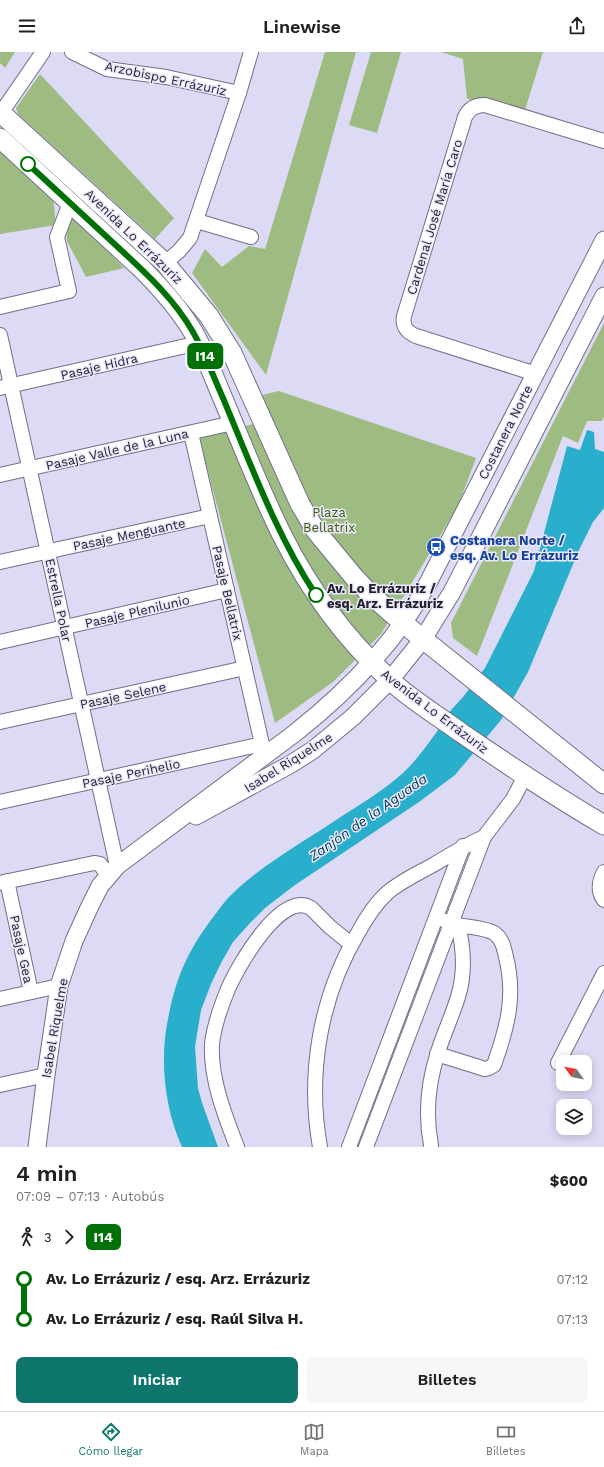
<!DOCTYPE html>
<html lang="es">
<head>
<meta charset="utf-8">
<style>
	body { margin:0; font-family:"Work Sans",sans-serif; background:#f6f6f6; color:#202124; height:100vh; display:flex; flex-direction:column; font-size:15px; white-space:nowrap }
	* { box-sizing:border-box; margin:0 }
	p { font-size:13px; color:#757577 }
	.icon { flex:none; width:22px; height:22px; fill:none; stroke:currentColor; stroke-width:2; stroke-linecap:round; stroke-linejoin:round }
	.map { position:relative; height:1095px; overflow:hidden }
	.details { display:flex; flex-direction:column; background:#fff; flex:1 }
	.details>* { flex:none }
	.badge { padding:0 8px; border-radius:6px; font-size:14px; line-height:26px }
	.needle { width:26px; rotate:303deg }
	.tools { position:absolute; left:556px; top:1003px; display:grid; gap:8px }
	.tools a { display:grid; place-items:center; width:36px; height:36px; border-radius:8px; background:#fff; box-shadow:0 2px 10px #0003; font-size:20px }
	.map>.badge { position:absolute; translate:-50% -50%; box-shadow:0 0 0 2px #fff }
	.legs { display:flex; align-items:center; gap:6px; height:44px; padding:0 16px; font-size:13px }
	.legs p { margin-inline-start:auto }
	.headline { display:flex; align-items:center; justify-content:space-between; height:68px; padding:0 16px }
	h1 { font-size:22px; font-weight:600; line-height:30px }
	.cta { display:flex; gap:8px; margin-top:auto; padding:8px 16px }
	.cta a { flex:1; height:46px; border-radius:8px; background:#0f766e; color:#fff; font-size:16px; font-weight:600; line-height:46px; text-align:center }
	.cta a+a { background:#f6f6f6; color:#202124 }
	ul { padding:0 16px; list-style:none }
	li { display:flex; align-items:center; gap:14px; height:40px; font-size:15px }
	li i { display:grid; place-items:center; width:6px; height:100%; margin:0 5px; background:currentColor }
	li i::after { content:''; width:10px; height:10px; margin:-5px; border:3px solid; border-radius:50%; background:#fff }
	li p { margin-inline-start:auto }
	li:first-child i { background:linear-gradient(#0000 50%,currentColor 0) }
	li:last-child i { background:linear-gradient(currentColor 50%,#0000 0) }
	header { display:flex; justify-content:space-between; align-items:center; height:52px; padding:0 16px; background:#fff; font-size:18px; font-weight:600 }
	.tab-bar { display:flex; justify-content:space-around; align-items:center; height:56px; border-top:1px solid #e0e0e0; background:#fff; font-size:11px; color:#757577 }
	.tab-bar a { display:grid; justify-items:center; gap:2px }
	.tab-bar .current { color:#0f766e }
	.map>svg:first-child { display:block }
	.green { fill:#9ebc82 }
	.water { fill:#29afcb }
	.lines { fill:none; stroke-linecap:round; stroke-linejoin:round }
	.minor-casing { stroke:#716f87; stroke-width:16 }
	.tertiary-casing { stroke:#716f87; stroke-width:19 }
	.secondary-casing { stroke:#716f87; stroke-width:21 }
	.minor { stroke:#fff; stroke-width:14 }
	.tertiary { stroke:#fff; stroke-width:17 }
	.secondary { stroke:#fff; stroke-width:19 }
	.line-1-casing { stroke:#fff; stroke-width:9 }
	.line-1 { stroke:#007106; stroke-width:6 }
	.stop-1-dot { fill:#fff; stroke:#007106; stroke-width:2 }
	.labels { text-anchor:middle; stroke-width:3; stroke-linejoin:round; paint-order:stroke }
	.street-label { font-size:13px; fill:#211f29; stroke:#ebe8fe }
	.park-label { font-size:13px; fill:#3c5f06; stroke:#ebe8fe }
	.transit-label { font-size:13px; font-weight:bold; fill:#164399; stroke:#ebe8fe; text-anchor:start }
	.stop-label { font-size:13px; font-weight:bold; fill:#211f29; stroke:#ebe8fe; text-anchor:start }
	.water-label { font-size:14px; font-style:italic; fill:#003945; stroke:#ebe8fe }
</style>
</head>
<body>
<header><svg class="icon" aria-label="menu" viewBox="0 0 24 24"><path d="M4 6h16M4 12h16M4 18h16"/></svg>Linewise<svg class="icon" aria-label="share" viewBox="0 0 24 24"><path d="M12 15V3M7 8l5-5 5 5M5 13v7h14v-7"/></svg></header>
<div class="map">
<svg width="604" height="1095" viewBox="0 0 604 1095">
	<rect width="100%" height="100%" fill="#dddaf6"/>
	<!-- green -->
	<g class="green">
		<polygon points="0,0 15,0 5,16 0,11"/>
		<polygon points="325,0 356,0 266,323 192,221 205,197 222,215 249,194 265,197"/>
		<polygon points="371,0 401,0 377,81 349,73"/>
		<polygon points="441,0 543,0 525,58 467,47 463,7"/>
		<polygon points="40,22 174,166 155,187 18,62 16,56"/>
		<polygon points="0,98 53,145 56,173 0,182"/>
		<polygon points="72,162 124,216 86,225 67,189 66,173"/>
		<polygon points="604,271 604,365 602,369 587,369 578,391 563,384 477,604 453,586 451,571"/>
		<polygon points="279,339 476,406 458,454 381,582 333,630 275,671 199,386 268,368 258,344"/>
	</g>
	<!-- water -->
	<path class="water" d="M587,378L594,380L595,397L604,400V456L593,470L579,498L528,620L501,668L455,723L419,750L295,833L265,856L250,871L233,890L221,911L211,932L201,958L195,995L198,1036L202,1051L218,1095H182C164,1055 159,1005 169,962C177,922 189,897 214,864C219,858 223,851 229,845C261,813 302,791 339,766C361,752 384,738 403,721C421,704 434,683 448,664L443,667L463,645L485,616L534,519L567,394L580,398Z"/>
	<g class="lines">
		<defs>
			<g id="minor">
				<polyline points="72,0 107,17 166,25 239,41"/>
				<polyline points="1,61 43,0"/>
				<polyline points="197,169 251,185"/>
				<polyline points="165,211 179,199 190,186 239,41 251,0"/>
				<polyline points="0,255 69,239 57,185 70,151"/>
				<polyline points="0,283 117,814"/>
				<path d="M536,322L416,284C407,280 402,275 404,264L465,65C469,56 476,53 485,53L604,89"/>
				<polyline points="0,336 199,291"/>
				<polyline points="191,381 262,692 268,700"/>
				<polyline points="0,423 233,371"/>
				<polyline points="0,510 210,464"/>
				<polyline points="0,590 227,538"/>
				<polyline points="0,670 245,616"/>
				<polyline points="0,750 262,692"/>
				<path d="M604,820C599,830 597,839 604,848"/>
				<polyline points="7,829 31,940"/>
				<polyline points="0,831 94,811 100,812 108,824"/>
				<polyline points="0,947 59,934"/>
				<path d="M437,1002L485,1017L489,1016L494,1013C507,976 516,945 506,905C504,896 502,886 494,881C486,876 467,875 458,873"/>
				<polyline points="558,1011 604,921"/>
				<polyline points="0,1033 46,1023"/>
				<path d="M431,1093C425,1062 428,1031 438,1000C444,981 452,964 458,945C465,922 464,897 458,873L445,869"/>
				<path d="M237,1095C225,1064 210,1026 212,992C214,973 221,954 228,937C238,914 281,838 311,856L330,875L351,892"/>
				<path d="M320,1095C307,1022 320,945 358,881C366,866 374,853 387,841C401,829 417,822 433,813C450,803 466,793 484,785"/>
				<polyline points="349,1095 463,794"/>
				<polyline points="366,1095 484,785 513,747 525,724"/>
			</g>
			<g id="tertiary">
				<polyline points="196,764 291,712 313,698 353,665 390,628 423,587 452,540 467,511 604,244"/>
				<path d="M37,1095L46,1023L59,934L74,889L89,856L100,834L117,814L295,681C348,639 397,590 429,529L604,188"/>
			</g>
			<g id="secondary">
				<polyline points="0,60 165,211 209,264 232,301 300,452 316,479 354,525 371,543 403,571 604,732"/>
				<path d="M0,86L142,217C161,236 178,255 192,278C204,298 212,321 221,342C241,389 259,437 282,483C309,537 344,585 388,626C408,646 437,663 460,680C507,712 554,744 604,773"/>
			</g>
		</defs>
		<!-- minor casing -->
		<use href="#minor" class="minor-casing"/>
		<!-- tertiary casing -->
		<use href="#tertiary" class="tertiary-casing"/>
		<!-- secondary casing -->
		<use href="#secondary" class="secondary-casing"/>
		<!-- minor -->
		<use href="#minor" class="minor"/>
		<!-- tertiary -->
		<use href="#tertiary" class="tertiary"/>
		<!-- secondary -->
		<use href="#secondary" class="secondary"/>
	</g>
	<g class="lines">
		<defs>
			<path id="line-1" d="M28,112C55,137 81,161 108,186C139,215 172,243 193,280C205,301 213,324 223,346C251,413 276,482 316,543"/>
		</defs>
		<!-- line-1 casing -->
		<use href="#line-1" class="line-1-casing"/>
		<!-- line-1 -->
		<use href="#line-1" class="line-1"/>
	</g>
	<!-- icons -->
	<defs>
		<symbol id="bus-disc" viewBox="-11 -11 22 22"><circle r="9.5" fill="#1a4fb4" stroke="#ebe8fe"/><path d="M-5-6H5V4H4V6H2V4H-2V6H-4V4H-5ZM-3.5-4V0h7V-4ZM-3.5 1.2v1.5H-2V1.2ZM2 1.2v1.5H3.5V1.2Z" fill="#fff"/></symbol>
	</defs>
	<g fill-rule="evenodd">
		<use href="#bus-disc" x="425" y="484" width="22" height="22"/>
	</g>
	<!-- markers -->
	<g class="stop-1-dot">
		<circle cx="28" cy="112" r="7"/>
		<circle cx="316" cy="543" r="7"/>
	</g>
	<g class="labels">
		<!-- street labels -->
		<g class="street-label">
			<text transform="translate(166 26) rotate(12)" y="5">Arzobispo Errázuriz</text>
			<text transform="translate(434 165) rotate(-73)" y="5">Cardenal José María Caro</text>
			<text transform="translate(134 184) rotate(44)" y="5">Avenida Lo Errázuriz</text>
			<text transform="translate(99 314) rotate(-13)" y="5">Pasaje Hidra</text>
			<text transform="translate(505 380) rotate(-63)" y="5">Costanera Norte</text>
			<text transform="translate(117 397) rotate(-13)" y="5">Pasaje Valle de la Luna</text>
			<text transform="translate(129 482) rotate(-12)" y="5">Pasaje Menguante</text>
			<text transform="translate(228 541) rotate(77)" y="5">Pasaje Bellatrix</text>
			<text transform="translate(59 548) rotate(78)" y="5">Estrella Polar</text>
			<text transform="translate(137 559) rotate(-13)" y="5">Pasaje Plenilunio</text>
			<text transform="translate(123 643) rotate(-12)" y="5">Pasaje Selene</text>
			<text transform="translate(435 659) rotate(37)" y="5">Avenida Lo Errázuriz</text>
			<text transform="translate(288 710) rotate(-32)" y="5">Isabel Riquelme</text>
			<text transform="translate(131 721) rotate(-12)" y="5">Pasaje Perihelio</text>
			<text transform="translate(22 897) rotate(78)" y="5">Pasaje Gea</text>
			<text transform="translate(54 976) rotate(-80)" y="5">Isabel Riquelme</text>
		</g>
		<!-- park labels -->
		<g class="park-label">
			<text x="329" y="465">Plaza<tspan x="329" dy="15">Bellatrix</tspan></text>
		</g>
		<!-- transit labels -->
		<g class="transit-label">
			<text x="450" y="493">Costanera Norte /<tspan x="450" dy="15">esq. Av. Lo Errázuriz</tspan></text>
		</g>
		<!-- stop labels -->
		<g class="stop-label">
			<text x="327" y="541">Av. Lo Errázuriz /<tspan x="327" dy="15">esq. Arz. Errázuriz</tspan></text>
		</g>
		<!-- water labels -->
		<g class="water-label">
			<text transform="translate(368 765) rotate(-35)" y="5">Zanjón de la Aguada</text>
		</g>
	</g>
</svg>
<div class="tools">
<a><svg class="needle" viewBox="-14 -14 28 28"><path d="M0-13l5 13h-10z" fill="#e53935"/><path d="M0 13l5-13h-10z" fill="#757577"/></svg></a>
<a><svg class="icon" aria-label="layers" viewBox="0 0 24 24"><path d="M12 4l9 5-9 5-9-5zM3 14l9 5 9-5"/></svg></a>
</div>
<b class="badge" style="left:205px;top:304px;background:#007106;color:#fff">I14</b>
</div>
<section class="details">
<div class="headline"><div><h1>4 min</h1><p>07:09 – 07:13 · Autobús</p></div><b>$600</b></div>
<div class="legs"><svg class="icon" aria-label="walk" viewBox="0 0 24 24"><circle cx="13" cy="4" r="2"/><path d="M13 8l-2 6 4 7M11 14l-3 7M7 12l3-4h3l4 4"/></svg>3<svg class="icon" aria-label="forward" viewBox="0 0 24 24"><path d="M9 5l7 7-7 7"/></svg><b class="badge" style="background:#007106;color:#fff">I14</b></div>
<ul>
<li><i style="color:#007106"></i><b>Av. Lo Errázuriz / esq. Arz. Errázuriz</b><p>07:12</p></li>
<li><i style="color:#007106"></i><b>Av. Lo Errázuriz / esq. Raúl Silva H.</b><p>07:13</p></li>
</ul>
<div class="cta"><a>Iniciar</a><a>Billetes</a></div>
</section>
<nav class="tab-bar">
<a class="current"><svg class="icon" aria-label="directions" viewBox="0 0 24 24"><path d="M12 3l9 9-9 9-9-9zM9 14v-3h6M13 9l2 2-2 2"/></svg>Cómo llegar</a>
<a><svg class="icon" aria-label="map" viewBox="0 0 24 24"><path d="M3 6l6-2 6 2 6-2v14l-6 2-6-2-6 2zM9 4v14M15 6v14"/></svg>Mapa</a>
<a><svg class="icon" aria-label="tickets" viewBox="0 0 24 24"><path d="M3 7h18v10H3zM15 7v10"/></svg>Billetes</a>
</nav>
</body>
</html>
